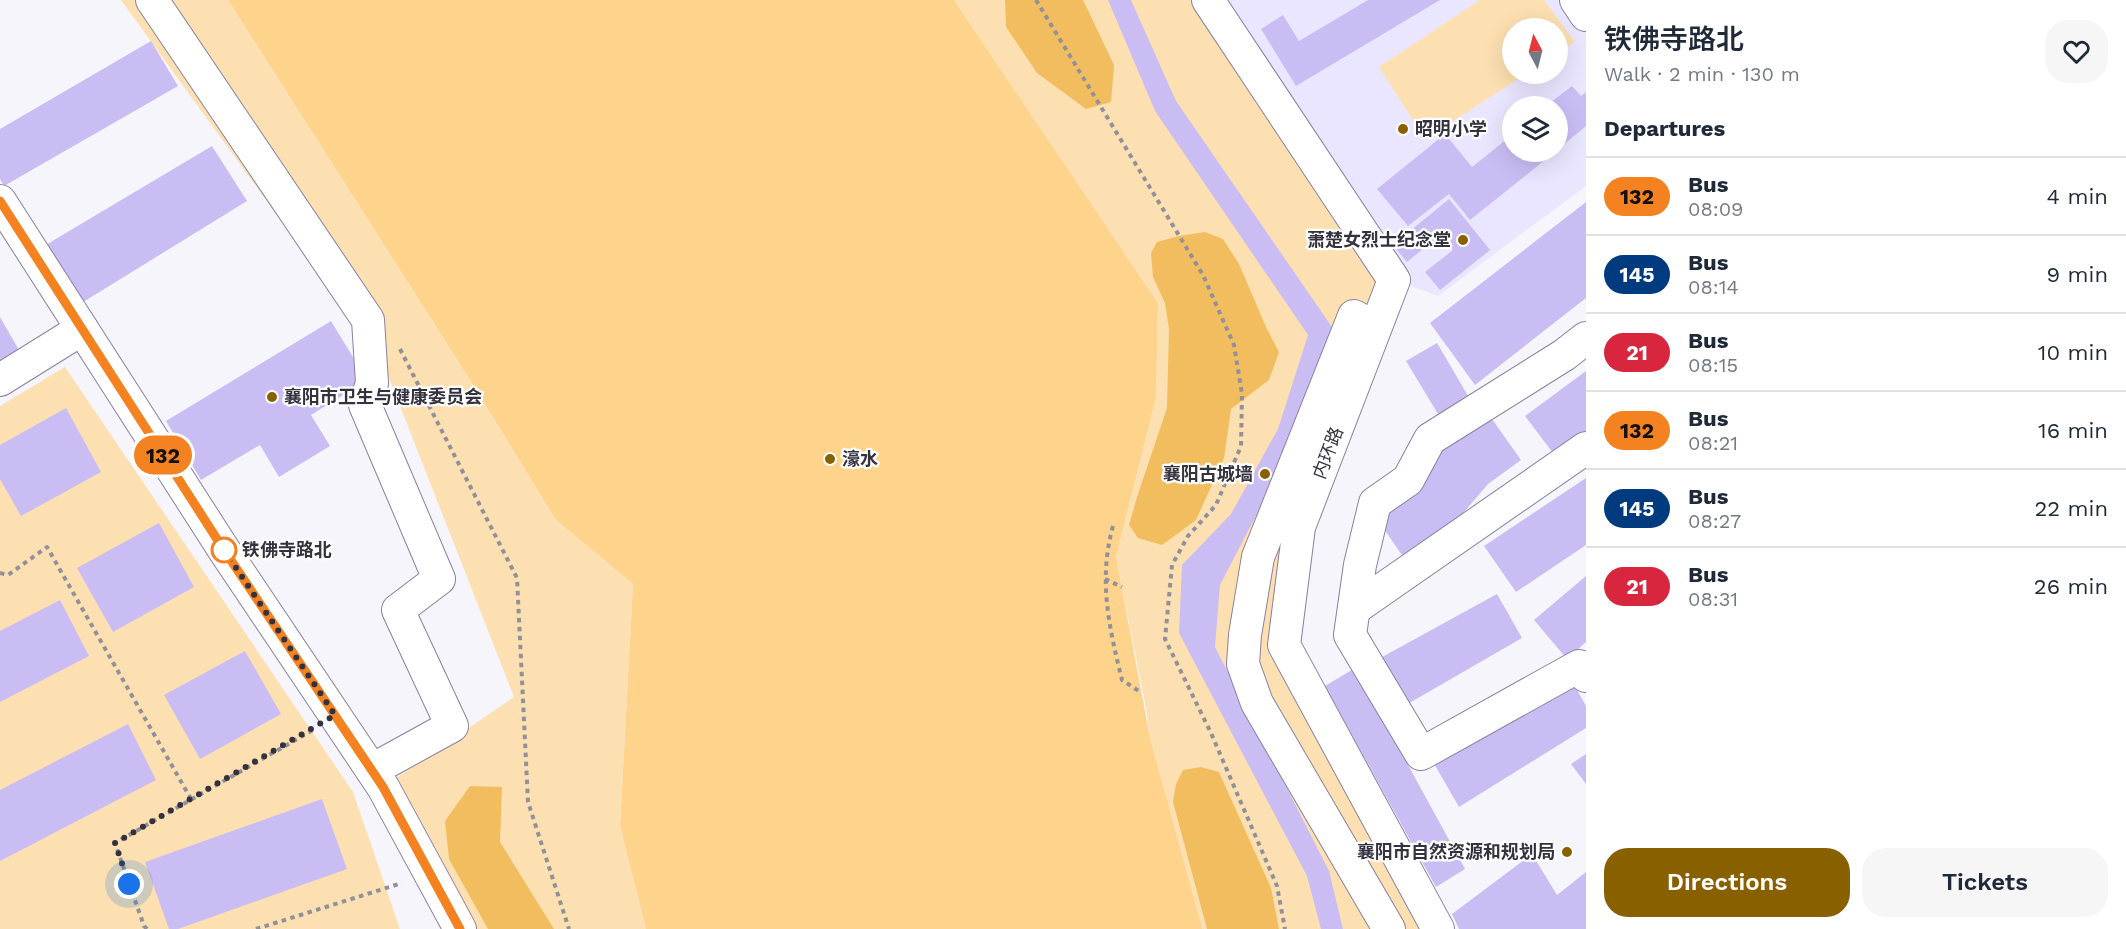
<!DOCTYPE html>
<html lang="en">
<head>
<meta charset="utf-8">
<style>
	body { margin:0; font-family:"Work Sans","Noto Sans SC",sans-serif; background:#f6f6f7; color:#1f2937; height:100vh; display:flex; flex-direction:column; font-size:22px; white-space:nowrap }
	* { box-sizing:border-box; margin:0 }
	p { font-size:20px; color:#747a83 }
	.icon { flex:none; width:33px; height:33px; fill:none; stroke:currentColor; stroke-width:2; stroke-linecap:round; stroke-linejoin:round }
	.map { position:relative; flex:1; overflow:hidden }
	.sheet { display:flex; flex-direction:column; background:#fff; width:540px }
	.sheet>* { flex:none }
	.badge { padding:0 12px; border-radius:20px; font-size:21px; line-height:39px }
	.needle { width:39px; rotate:353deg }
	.buttons { position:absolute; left:1502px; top:18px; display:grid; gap:12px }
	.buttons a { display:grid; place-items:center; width:66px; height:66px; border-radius:50%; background:#fff; box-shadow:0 6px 24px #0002; font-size:30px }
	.you { position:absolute; width:30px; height:30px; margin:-15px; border:4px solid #fff; border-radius:50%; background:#1a73e8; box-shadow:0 0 0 9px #1a73e833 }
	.map>.badge { position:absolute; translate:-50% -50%; box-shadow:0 0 0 3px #fff }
	h2 { padding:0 18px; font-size:22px; line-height:54px }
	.round { display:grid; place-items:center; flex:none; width:63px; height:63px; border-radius:24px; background:#f6f6f7 }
	.overview { display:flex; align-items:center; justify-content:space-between; height:102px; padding:0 18px }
	h1 { font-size:28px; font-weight:600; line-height:45px }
	.button { display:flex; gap:12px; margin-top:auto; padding:12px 18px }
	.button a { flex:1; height:69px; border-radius:24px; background:#886000; color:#fff; font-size:24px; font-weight:600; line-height:69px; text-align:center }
	.button a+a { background:#f6f6f7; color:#1f2937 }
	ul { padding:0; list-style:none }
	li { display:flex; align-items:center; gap:18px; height:78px; padding:0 18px; border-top:2px solid #e0e1e3 }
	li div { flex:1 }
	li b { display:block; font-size:22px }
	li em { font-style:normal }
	li .badge { min-width:66px; font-weight:700; text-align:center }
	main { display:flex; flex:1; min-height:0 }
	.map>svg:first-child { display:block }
	.built { fill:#ebe6ff; fill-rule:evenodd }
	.green { fill:#fce0b1 }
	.forest { fill:#f2bd5e }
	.water { fill:#fed38b }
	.building { fill:#cabdf4 }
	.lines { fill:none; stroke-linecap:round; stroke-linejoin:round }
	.minor-casing { stroke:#8881a0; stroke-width:34 }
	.path { stroke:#92909a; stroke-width:4; stroke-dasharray:4.5 4.5; stroke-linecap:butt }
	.minor { stroke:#fff; stroke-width:32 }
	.line-casing { stroke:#fff; stroke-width:14 }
	.line { stroke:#f58220; stroke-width:9 }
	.walk { stroke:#35323f; stroke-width:6; stroke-dasharray:0 10.8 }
	.poi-dot { fill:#886000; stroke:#fff; stroke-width:2 }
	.stop-dot { fill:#fff; stroke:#f58220; stroke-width:3 }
	.labels { text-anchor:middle; stroke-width:4.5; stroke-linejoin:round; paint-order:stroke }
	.poi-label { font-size:18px; font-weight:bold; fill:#35323f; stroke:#fff; text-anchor:start }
	.street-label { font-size:18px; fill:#35323f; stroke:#fff }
	.stop-label { font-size:18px; font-weight:bold; fill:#35323f; stroke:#fff; text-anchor:start }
</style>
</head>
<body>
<main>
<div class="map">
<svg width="1586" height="929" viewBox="0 0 1586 929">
	<rect width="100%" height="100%" fill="#f6f5fc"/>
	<!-- built -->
	<path class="built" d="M1208,0H1576L1586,15V186L1438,296L1394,280ZM1512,28H1557V74H1512ZM1512,106H1557V152H1512Z"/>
	<!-- green -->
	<g class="green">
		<polygon points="121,0 228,0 467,375 556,520 633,584 620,826 646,929 460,929 383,787 514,697 382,360"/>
		<polygon points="954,0 1208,0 1394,280 1299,527 1284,645 1438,929 1201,929 1150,738 1146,708 1116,557 1156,398 1158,303"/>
		<polygon points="1480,0 1544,0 1575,42 1557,54 1557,28 1512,28 1512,74 1526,74 1425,139 1379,67"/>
		<polygon points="65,367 353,792 400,929 0,929 0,406"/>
	</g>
	<!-- forest -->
	<g class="forest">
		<polygon points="1005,0 1083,0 1114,65 1111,102 1086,109 1037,73 1006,27"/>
		<polygon points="1205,232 1223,239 1239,264 1266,327 1279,352 1269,380 1231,409 1224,458 1196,520 1162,545 1138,538 1129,525 1137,497 1167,408 1169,329 1165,303 1153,277 1151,253 1157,242 1179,236"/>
		<polygon points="1201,767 1219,772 1223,781 1271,888 1279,929 1207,929 1173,802 1176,784 1183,770"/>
		<polygon points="470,786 502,787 500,842 554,929 488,929 449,859 445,821"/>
	</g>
	<!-- water -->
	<polygon class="water" points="228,0 954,0 1158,303 1156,398 1116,557 1150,738 1202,929 646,929 620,826 633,584 556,520 467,375"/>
	<!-- building -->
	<g class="building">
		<polygon points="1108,0 1131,0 1176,101 1332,327 1298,435 1220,585 1215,647 1329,871 1343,929 1321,929 1307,876 1179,633 1182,565 1231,514 1278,429 1308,335 1155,111"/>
		<polygon points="1368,0 1440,0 1296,86 1261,29 1283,15 1299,41"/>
		<polygon points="151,41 178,86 4,186 0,179 0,129"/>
		<polygon points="1572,86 1581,96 1586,92 1586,126 1557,150 1557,106 1546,106"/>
		<polygon points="1445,134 1472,167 1512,135 1512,152 1555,152 1470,220 1449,194 1408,226 1377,189"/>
		<polygon points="212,146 247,201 80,304 44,246"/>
		<polygon points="1449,199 1490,250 1440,290 1425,272 1453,250 1440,235 1407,262 1393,245"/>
		<polygon points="1586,202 1586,298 1475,385 1430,323"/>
		<polygon points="0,317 19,350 0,361"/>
		<polygon points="331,321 367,380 311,415 330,446 279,477 260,445 201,480 166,421"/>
		<polygon points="1437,343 1474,406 1444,424 1406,361"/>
		<polygon points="1586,371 1586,435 1556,457 1525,416"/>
		<polygon points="66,408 101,472 21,516 0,479 0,445"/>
		<polygon points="1485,409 1521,460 1488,484 1446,533 1406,561 1373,513"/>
		<polygon points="1586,478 1586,545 1516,592 1484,546"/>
		<polygon points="159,523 194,587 113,632 77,568"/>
		<polygon points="1586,576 1586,642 1567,659 1534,620"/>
		<polygon points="1497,594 1522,638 1399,709 1373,662"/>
		<polygon points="60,600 89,656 0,702 0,631"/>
		<polygon points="245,651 281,714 200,759 164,695"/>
		<polygon points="1355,668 1465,869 1436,887 1325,686"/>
		<polygon points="1571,679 1586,706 1586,728 1459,807 1432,760"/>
		<polygon points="128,724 156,780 0,861 0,790"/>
		<polygon points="1586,754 1586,784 1571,764"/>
		<polygon points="322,799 347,869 178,929 169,929 145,862"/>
		<polygon points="1532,854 1557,895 1586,872 1586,929 1459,929 1452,914"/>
	</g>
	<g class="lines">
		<defs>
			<g id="minor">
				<polyline points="152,0 368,320 372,383 365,405 439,579 398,610 452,726 372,770"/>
				<polyline points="1208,0 1394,280 1299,527 1284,645 1438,929"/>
				<polyline points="1576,0 1586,15"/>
				<polyline points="0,201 224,550 383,787 460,929"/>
				<polyline points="1375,328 1354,316 1258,557 1245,635 1243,664 1257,703 1389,929"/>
				<polyline points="1586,338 1564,355 1430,439 1408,480 1375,503 1360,565 1350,635 1421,754 1579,666 1586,676"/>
				<polyline points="0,380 82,329"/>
				<polyline points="1354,609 1586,448"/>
			</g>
		</defs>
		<!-- minor casing -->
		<use href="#minor" class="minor-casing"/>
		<!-- path -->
		<g class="path">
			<polyline points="1036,0 1203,275 1234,345 1242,394 1241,446 1216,505 1188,536 1172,565 1165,639 1211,733 1277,886 1285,929"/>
			<polyline points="400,349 517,578 528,802 569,929"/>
			<path d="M1113,526C1098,580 1109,627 1122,680L1142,693"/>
			<polyline points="0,573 8,575 47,547 191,799"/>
			<polyline points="1105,579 1122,587"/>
			<polyline points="147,929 144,926 115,843 313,730"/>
			<polyline points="256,929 402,883"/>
		</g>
		<!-- minor -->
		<use href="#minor" class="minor"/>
	</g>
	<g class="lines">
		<defs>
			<polyline id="line" points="0,201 224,550 383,787 460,929"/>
		</defs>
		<!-- line casing -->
		<use href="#line" class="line-casing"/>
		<!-- line -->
		<use href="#line" class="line"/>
		<!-- walk -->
		<polyline class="walk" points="129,884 115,843 335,715 224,550"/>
	</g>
	<!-- markers -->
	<g class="poi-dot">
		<circle cx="1403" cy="129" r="6"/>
		<circle cx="1463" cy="240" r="6"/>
		<circle cx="272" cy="397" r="6"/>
		<circle cx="830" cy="459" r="6"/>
		<circle cx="1265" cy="474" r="6"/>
		<circle cx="1567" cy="852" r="6"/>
	</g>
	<circle class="stop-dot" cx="224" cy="550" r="12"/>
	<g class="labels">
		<!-- poi labels -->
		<g class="poi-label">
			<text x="1415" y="135">昭明小学</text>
			<text x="1451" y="246" text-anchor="end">萧楚女烈士纪念堂</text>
			<text x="284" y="403">襄阳市卫生与健康委员会</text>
			<text x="842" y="465">濠水</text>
			<text x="1253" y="480" text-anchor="end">襄阳古城墙</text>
			<text x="1555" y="858" text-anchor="end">襄阳市自然资源和规划局</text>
		</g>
		<!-- street labels -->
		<g class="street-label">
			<text transform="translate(1328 453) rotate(-69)" y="6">内环路</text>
		</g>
		<!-- stop labels -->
		<g class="stop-label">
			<text x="242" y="556">铁佛寺路北</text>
		</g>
	</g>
</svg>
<div class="buttons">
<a><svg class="needle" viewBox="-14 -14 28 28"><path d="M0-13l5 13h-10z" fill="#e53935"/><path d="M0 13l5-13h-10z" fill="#747a83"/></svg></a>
<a><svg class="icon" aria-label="layers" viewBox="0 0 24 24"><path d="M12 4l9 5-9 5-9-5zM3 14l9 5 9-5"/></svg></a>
</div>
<div class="you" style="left:129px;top:884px"></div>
<b class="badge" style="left:163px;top:455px;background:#f58220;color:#111">132</b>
</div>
<section class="sheet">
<div class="overview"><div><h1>铁佛寺路北</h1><p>Walk · 2 min · 130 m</p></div><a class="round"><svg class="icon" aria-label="heart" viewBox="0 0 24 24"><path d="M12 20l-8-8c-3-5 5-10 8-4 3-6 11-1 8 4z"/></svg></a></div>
<h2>Departures</h2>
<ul>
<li><span class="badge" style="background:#f58220;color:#111">132</span><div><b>Bus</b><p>08:09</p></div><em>4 min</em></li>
<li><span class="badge" style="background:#003b80;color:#fff">145</span><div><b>Bus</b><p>08:14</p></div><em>9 min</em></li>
<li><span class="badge" style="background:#d7263d;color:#fff">21</span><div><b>Bus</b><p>08:15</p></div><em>10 min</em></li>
<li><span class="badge" style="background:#f58220;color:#111">132</span><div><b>Bus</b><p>08:21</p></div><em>16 min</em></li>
<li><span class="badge" style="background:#003b80;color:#fff">145</span><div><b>Bus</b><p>08:27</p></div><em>22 min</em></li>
<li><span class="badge" style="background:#d7263d;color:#fff">21</span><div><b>Bus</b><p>08:31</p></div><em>26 min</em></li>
</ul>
<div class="button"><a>Directions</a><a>Tickets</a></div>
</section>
</main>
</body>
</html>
